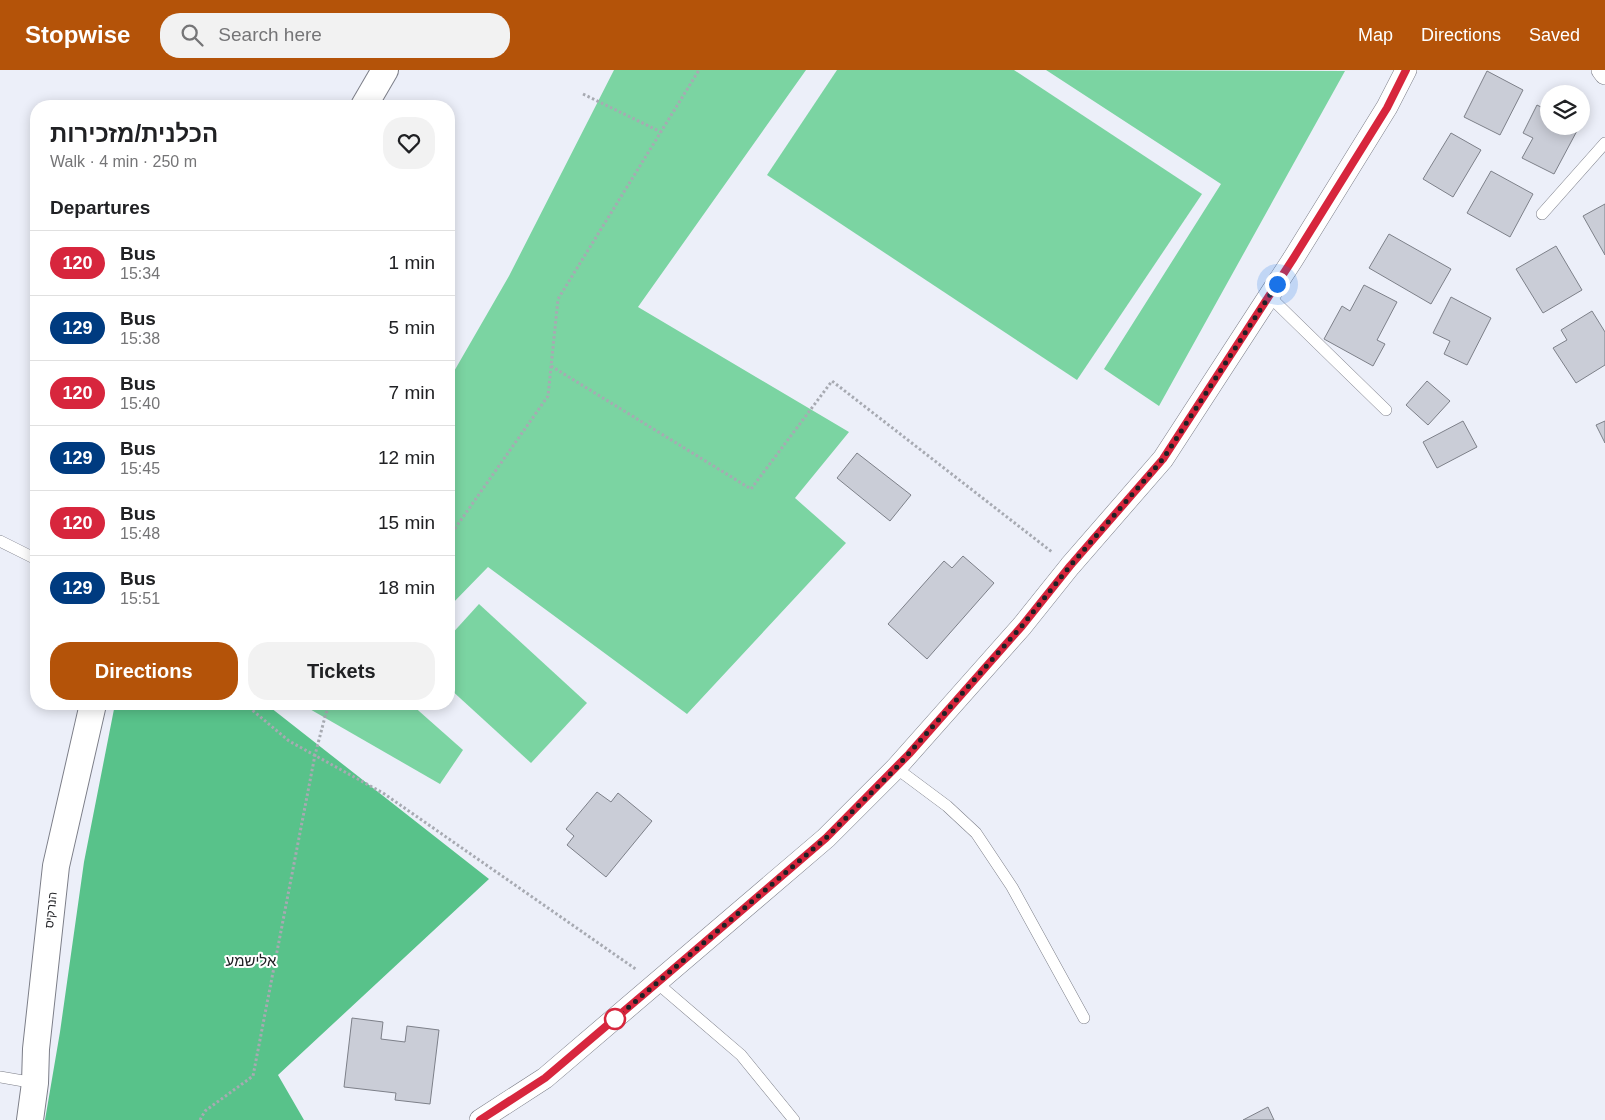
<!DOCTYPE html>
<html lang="en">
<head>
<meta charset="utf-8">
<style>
	body { margin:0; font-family:Helvetica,Heebo,sans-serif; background:#f2f2f2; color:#202124; height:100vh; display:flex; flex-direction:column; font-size:19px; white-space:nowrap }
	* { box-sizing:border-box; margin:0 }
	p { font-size:16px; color:#757577 }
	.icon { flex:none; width:28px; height:28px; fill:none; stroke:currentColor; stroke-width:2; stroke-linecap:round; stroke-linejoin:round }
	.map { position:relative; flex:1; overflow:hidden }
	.sheet { position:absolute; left:30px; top:30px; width:425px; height:610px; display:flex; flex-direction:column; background:#fff; border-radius:20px; box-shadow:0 2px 12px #0003 }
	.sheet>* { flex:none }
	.badge { padding:0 10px; border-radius:16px; font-size:18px; line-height:32px }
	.fabs { position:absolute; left:1540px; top:15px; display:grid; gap:10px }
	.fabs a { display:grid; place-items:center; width:50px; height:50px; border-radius:50%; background:#fff; box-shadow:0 2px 12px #0003; font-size:25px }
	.you { position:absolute; width:25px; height:25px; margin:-12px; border:4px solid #fff; border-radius:50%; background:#1a73e8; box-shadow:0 0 0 8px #1a73e833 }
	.map>.badge { position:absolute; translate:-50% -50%; box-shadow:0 0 0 2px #fff }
	h2 { padding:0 20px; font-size:19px; line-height:45px }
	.round { display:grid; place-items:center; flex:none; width:52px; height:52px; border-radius:20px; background:#f2f2f2 }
	.headline { display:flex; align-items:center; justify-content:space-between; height:85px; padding:0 20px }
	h1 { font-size:24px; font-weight:700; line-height:38px }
	.button { display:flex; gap:10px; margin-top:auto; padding:10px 20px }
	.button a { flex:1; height:58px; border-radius:20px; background:#b45309; color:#fff; font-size:20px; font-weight:700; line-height:58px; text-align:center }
	.button a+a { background:#f2f2f2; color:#202124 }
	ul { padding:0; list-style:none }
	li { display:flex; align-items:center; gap:15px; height:65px; padding:0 20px; border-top:1px solid #e0e0e0 }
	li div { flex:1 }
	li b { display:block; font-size:19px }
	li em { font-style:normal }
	li .badge { min-width:55px; font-weight:700; text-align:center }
	header { display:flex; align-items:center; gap:30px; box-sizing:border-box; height:70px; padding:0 25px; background:#b45309; color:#fff }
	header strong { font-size:24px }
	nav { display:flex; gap:28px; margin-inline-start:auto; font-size:18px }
	.search { width:350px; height:45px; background:#f2f2f2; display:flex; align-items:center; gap:12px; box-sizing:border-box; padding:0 18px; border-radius:20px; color:#757577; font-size:19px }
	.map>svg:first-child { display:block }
	.green { fill:#7bd4a2 }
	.forest { fill:#58c28a }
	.building { fill:#cacdd7; stroke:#7d8089 }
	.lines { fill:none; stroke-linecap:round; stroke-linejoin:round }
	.service-casing { stroke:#7c7e88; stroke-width:12 }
	.minor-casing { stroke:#7c7e88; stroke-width:22 }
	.tertiary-casing { stroke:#7c7e88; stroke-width:28 }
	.path { stroke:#a7aab2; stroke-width:3; stroke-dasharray:2.5 2.5; stroke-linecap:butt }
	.service { stroke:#fff; stroke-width:11 }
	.minor { stroke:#fff; stroke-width:21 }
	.tertiary { stroke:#fff; stroke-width:26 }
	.line-casing { stroke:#fff; stroke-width:11 }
	.line { stroke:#d7263d; stroke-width:8 }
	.walk { stroke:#202125; stroke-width:5; stroke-dasharray:0 9 }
	.stop-dot { fill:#fff; stroke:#d7263d; stroke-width:2.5 }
	.labels { text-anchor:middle; stroke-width:4; stroke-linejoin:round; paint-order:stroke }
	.street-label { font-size:12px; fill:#202125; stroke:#fff }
	.quarter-label { font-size:15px; fill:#202125; stroke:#fff }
</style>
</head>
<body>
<header>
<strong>Stopwise</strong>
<div class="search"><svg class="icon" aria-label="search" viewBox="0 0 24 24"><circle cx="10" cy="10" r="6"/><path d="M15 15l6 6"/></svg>Search here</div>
<nav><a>Map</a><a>Directions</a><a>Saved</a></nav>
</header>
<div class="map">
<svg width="1605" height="1050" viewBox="0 0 1605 1050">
	<rect width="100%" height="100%" fill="#eceff9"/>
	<!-- green -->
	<g class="green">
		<polygon points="614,0 806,0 638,237 849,362 795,428 846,473 687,644 488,497 449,537 449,310 509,206"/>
		<polygon points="837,0 1014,0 1202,124 1077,310 767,105"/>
		<polygon points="1046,0 1345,1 1159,336 1104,299 1221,114"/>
		<polygon points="479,534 587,633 531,693 449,618 449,567"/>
		<polygon points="301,634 411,634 463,680 440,714"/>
	</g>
	<!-- forest -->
	<polygon class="forest" points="115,634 266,634 489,809 278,1005 304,1050 45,1050 60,962 84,792"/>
	<!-- building -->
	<g class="building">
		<polygon points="1487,1 1523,20 1500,65 1464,47"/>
		<polygon points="1537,35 1549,41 1549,56 1579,57 1554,104 1522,88 1533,68 1523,63"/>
		<polygon points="1451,63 1481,80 1453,127 1423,109"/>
		<polygon points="1491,101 1533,124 1510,167 1467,143"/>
		<polygon points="1605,134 1605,185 1583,146"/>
		<polygon points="1389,164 1451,199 1431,234 1369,198"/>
		<polygon points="1556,176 1582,220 1543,243 1516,199"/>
		<polygon points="1364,215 1397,232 1377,270 1385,274 1373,296 1324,269 1342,236 1350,241"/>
		<polygon points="1451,227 1491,248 1467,295 1444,284 1450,271 1433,263"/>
		<polygon points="1592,241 1605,262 1605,295 1576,313 1553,278 1567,270 1561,260"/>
		<polygon points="1427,311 1450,331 1428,355 1406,335"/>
		<polygon points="1463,351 1477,377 1437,398 1423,372"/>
		<polygon points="1605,351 1605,373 1596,355"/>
		<polygon points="857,383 911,425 890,451 837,408"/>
		<polygon points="963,486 994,513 927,589 888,554 944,491 952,498"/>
		<polygon points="597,722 611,732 618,723 652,751 606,807 567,775 574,766 566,759"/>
		<polygon points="352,948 383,952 381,969 405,972 407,956 439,960 430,1034 395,1030 396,1023 344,1017"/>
		<polygon points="1268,1037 1274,1050 1243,1050"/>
	</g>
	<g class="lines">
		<defs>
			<g id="service">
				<polyline points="1542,144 1605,73"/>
				<polyline points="1269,226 1386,340"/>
				<polyline points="0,471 36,489"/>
				<polyline points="896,698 947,736 976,763 1012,817 1084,948"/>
				<polyline points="657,913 741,985 794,1050"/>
				<polyline points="0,1007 35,1013"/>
			</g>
			<g id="minor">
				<polyline points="1602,0 1605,4"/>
				<polyline points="480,1050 545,1008 826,768 896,698 1022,556 1070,496 1163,389 1293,189 1387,37 1406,0"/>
			</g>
			<g id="tertiary">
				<polyline points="364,36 385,0"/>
				<polyline points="30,1050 35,1013 36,979 56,796 93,634"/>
			</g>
		</defs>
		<!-- service casing -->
		<use href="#service" class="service-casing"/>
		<!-- minor casing -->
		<use href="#minor" class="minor-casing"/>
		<!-- tertiary casing -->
		<use href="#tertiary" class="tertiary-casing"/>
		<!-- path -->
		<g class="path">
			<polyline points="583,24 661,62"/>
			<polyline points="551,296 751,419 832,311 1052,482"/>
			<polyline points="449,467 548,326 558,229 699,0"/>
			<polyline points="245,634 289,671 383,723 637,900"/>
			<polyline points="200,1050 205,1041 253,1006 315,685 326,643 332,634"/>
		</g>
		<!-- service -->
		<use href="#service" class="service"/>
		<!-- minor -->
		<use href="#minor" class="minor"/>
		<!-- tertiary -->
		<use href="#tertiary" class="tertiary"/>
	</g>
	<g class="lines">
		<defs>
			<polyline id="line" points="480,1050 545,1008 657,913 826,768 909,684 1022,556 1070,496 1163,389 1293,189 1387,38 1406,0"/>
		</defs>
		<!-- line casing -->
		<use href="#line" class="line-casing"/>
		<!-- line -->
		<use href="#line" class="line"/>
		<!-- walk -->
		<polyline class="walk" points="615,949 826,768 896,698 1022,556 1070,496 1163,389 1277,214"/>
	</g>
	<!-- markers -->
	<circle class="stop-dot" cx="615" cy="949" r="10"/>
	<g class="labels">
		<!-- street labels -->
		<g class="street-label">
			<text transform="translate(51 840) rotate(-84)" y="4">הנרקיס</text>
		</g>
		<!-- quarter labels -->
		<g class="quarter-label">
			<text x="251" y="896">אלישמע</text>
		</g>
	</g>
</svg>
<div class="fabs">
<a><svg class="icon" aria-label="layers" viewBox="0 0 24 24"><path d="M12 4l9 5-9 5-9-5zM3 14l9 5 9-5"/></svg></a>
</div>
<div class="you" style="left:1277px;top:214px"></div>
<section class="sheet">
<div class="headline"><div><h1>הכלנית/מזכירות</h1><p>Walk · 4 min · 250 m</p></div><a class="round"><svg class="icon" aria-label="heart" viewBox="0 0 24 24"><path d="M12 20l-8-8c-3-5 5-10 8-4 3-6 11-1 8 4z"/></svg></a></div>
<h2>Departures</h2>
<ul>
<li><span class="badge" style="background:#d7263d;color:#fff">120</span><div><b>Bus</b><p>15:34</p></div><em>1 min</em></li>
<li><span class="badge" style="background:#003b80;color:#fff">129</span><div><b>Bus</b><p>15:38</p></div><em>5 min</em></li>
<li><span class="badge" style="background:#d7263d;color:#fff">120</span><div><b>Bus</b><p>15:40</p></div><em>7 min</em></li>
<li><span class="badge" style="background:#003b80;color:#fff">129</span><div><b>Bus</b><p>15:45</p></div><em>12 min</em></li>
<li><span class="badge" style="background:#d7263d;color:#fff">120</span><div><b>Bus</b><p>15:48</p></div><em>15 min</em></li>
<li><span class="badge" style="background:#003b80;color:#fff">129</span><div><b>Bus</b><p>15:51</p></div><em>18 min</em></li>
</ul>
<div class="button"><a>Directions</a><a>Tickets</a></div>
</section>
</div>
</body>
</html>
